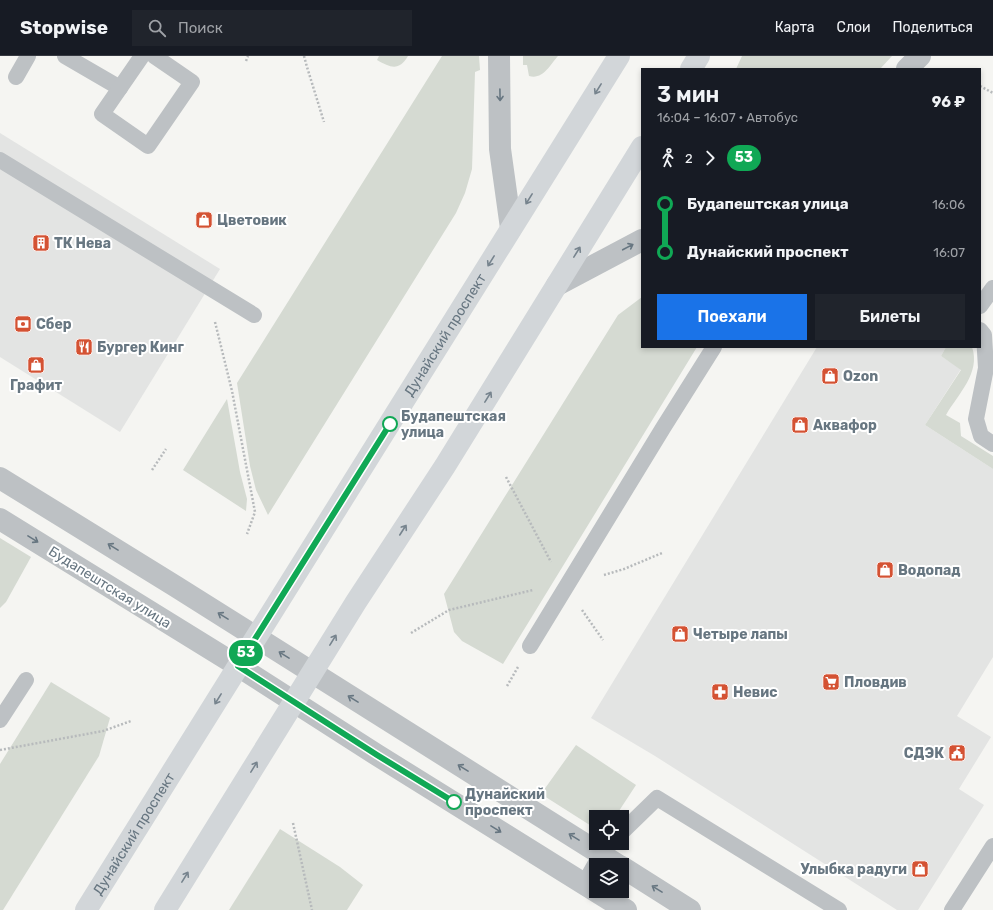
<!DOCTYPE html>
<html lang="ru">
<head>
<meta charset="utf-8">
<style>
	body { margin:0; font-family:Rubik,sans-serif; background:#20242c; color:#f1f3f6; height:100vh; display:flex; flex-direction:column; font-size:15px; white-space:nowrap }
	* { box-sizing:border-box; margin:0 }
	p { font-size:13px; color:#9ea1a6 }
	.icon { flex:none; width:22px; height:22px; fill:none; stroke:currentColor; stroke-width:2; stroke-linecap:round; stroke-linejoin:round }
	.map { position:relative; flex:1; overflow:hidden }
	.drawer { position:absolute; left:641px; top:12px; width:340px; height:280px; display:flex; flex-direction:column; background:#171b24; border-radius:0px; box-shadow:0 2px 6px #0003 }
	.drawer>* { flex:none }
	.badge { padding:0 8px; border-radius:13px; font-size:14px; line-height:26px }
	.controls { position:absolute; left:589px; top:754px; display:grid; gap:8px }
	.controls a { display:grid; place-items:center; width:40px; height:40px; border-radius:0px; background:#171b24; box-shadow:0 2px 6px #0003; font-size:20px }
	.map>.badge { position:absolute; translate:-50% -50%; box-shadow:0 0 0 2px #fff }
	.legs { display:flex; align-items:center; gap:6px; height:44px; padding:0 16px; font-size:13px }
	.legs p { margin-inline-start:auto }
	.head { display:flex; align-items:center; justify-content:space-between; height:68px; padding:0 16px }
	h1 { font-size:22px; font-weight:600; line-height:30px }
	.button { display:flex; gap:8px; margin-top:auto; padding:8px 16px }
	.button a { flex:1; height:46px; border-radius:0px; background:#1a73e8; color:#fff; font-size:16px; font-weight:600; line-height:46px; text-align:center }
	.button a+a { background:#20242c; color:#f1f3f6 }
	ul { padding:0 16px; list-style:none }
	li { display:flex; align-items:center; gap:14px; height:48px; font-size:15px }
	li i { display:grid; place-items:center; width:6px; height:100%; margin:0 5px; background:currentColor }
	li i::after { content:''; width:10px; height:10px; margin:-5px; border:3px solid; border-radius:50%; background:#171b24 }
	li p { margin-inline-start:auto }
	li:first-child i { background:linear-gradient(#0000 50%,currentColor 0) }
	li:last-child i { background:linear-gradient(currentColor 50%,#0000 0) }
	header { display:flex; align-items:center; gap:24px; box-sizing:border-box; height:56px; padding:0 20px; background:#171b24; border-bottom:1px solid #363941 }
	header strong { font-size:19px }
	nav { display:flex; gap:22px; margin-inline-start:auto; font-size:14px }
	.search { width:280px; height:36px; background:#20242c; display:flex; align-items:center; gap:10px; box-sizing:border-box; padding:0 14px; border-radius:0px; color:#9ea1a6; font-size:15px }
	.map>svg:first-child { display:block }
	.built { fill:#e3e4e3 }
	.green { fill:#d5dad2 }
	.lines { fill:none; stroke-linecap:round; stroke-linejoin:round }
	.path { stroke:#b7babc; stroke-width:2.5; stroke-dasharray:2 2; stroke-linecap:butt }
	.service { stroke:#bdc1c4; stroke-width:16 }
	.minor { stroke:#bdc1c4; stroke-width:22 }
	.tertiary { stroke:#bdc1c4; stroke-width:22 }
	.secondary { stroke:#d2d6d9; stroke-width:22 }
	.oneway { stroke:#77848e }
	.oneway2 { stroke:#677681 }
	.line-1-casing { stroke:#fff; stroke-width:9 }
	.line-1 { stroke:#10a855; stroke-width:6 }
	.stop-1-dot { fill:#fff; stroke:#10a855; stroke-width:2 }
	.labels { text-anchor:middle; stroke-width:4; stroke-linejoin:round; paint-order:stroke }
	.poi-label { font-size:14px; font-weight:bold; fill:#677681; stroke:#fff; text-anchor:start }
	.street-label { font-size:14px; fill:#677681; stroke:#fff }
	.stop-label { font-size:14px; font-weight:bold; fill:#677681; stroke:#fff; text-anchor:start }
</style>
</head>
<body>
<header>
<strong>Stopwise</strong>
<div class="search"><svg class="icon" aria-label="search" viewBox="0 0 24 24"><circle cx="10" cy="10" r="6"/><path d="M15 15l6 6"/></svg>Поиск</div>
<nav><a>Карта</a><a>Слои</a><a>Поделиться</a></nav>
</header>
<div class="map">
<svg width="993" height="854" viewBox="0 0 993 854">
	<rect width="100%" height="100%" fill="#f5f5f2"/>
	<!-- built -->
	<g class="built">
		<polygon points="0,77 220,213 120,376 0,301"/>
		<polygon points="817,291 946,291 941,300 961,313 925,369 993,413 993,601 957,660 991,681 959,733 984,749 918,854 897,854 655,700 591,662"/>
	</g>
	<!-- green -->
	<g class="green">
		<path d="M379,0H408C399,15 391,12 377,4Z"/>
		<polygon points="442,0 479,0 480,14 475,16 472,113 465,137 456,157 268,459 256,434 250,410 237,327"/>
		<path d="M523,0H558C550,9 543,24 529,20L527,9H523Z"/>
		<polygon points="742,0 892,0 880,13 736,13"/>
		<polygon points="642,241 642,291 697,291 503,608 462,585 454,576 444,538 618,259"/>
		<path d="M946,291H972C981,317 958,338 946,359L960,367L961,380L993,400V413L925,369L961,314L941,300Z"/>
		<polygon points="227,343 240,416 247,443 246,455 183,414"/>
		<polygon points="0,482 31,501 6,546 0,552"/>
		<polygon points="51,626 110,662 99,700 3,854 0,854 0,708"/>
		<polygon points="576,689 636,729 615,761 596,761 596,773 541,738"/>
		<polygon points="280,773 340,811 363,829 347,854 229,854"/>
	</g>
	<g class="lines">
		<!-- path -->
		<g class="path">
			<polyline points="304,0 307,11 324,66"/>
			<polyline points="246,5 248,0"/>
			<polyline points="980,30 993,37"/>
			<polyline points="215,266 232,335 255,456 247,478"/>
			<polyline points="152,414 166,393"/>
			<polyline points="506,421 551,506"/>
			<polyline points="604,519 624,513 662,497"/>
			<polyline points="582,554 603,584"/>
			<polyline points="411,577 449,554 533,534"/>
			<polyline points="507,630 518,611"/>
			<polyline points="0,694 103,675 131,665"/>
			<polyline points="293,767 312,854"/>
		</g>
		<!-- service -->
		<g class="service">
			<polyline points="65,0 120,32"/>
			<polyline points="142,0 102,58 148,90 192,26 154,0"/>
			<polyline points="16,21 28,0"/>
			<polyline points="0,104 254,259"/>
			<polyline points="980,250 993,232"/>
			<polyline points="980,274 984,279 986,312 976,363 981,380 993,388"/>
			<polyline points="530,590 663,372 714,291"/>
			<polyline points="0,664 26,624"/>
			<polyline points="622,776 657,742 839,854"/>
			<polyline points="584,828 601,798 611,787"/>
			<polyline points="952,854 993,790"/>
		</g>
		<!-- minor -->
		<g class="minor">
			<polyline points="499,0 500,93 511,172"/>
			<polyline points="907,13 920,0"/>
			<polyline points="557,229 642,184"/>
		</g>
		<!-- tertiary -->
		<g class="tertiary">
			<polyline points="0,422 175,530 618,809"/>
			<polyline points="0,463 238,610 377,699 626,854"/>
			<polyline points="622,811 690,854"/>
		</g>
		<!-- secondary -->
		<g class="secondary">
			<polyline points="691,13 699,0"/>
			<path id="s1" d="M86,854L619,0"/>
			<polyline points="165,854 356,546 445,410 642,91"/>
		</g>
	</g>
	<!-- one-way arrows -->
	<defs><path id="oneway-shaft" d="M-6 0H5M1.5-3L5.5 0L1.5 3" fill="none" stroke-width="1.6" stroke-linecap="round" stroke-linejoin="round"/></defs>
	<g class="oneway">
		<use href="#oneway-shaft" transform="translate(598 33) rotate(122)"/>
		<use href="#oneway-shaft" transform="translate(529 143) rotate(122)"/>
		<use href="#oneway-shaft" transform="translate(577 196) rotate(-58)"/>
		<use href="#oneway-shaft" transform="translate(491 205) rotate(122)"/>
		<use href="#oneway-shaft" transform="translate(488 341) rotate(-58)"/>
		<use href="#oneway-shaft" transform="translate(403 474) rotate(-57)"/>
		<use href="#oneway-shaft" transform="translate(333 584) rotate(-58)"/>
		<use href="#oneway-shaft" transform="translate(218 643) rotate(122)"/>
		<use href="#oneway-shaft" transform="translate(254 711) rotate(-58)"/>
		<use href="#oneway-shaft" transform="translate(185 821) rotate(-58)"/>
	</g>
	<g class="oneway2">
		<use href="#oneway-shaft" transform="translate(500 39) rotate(89)"/>
		<use href="#oneway-shaft" transform="translate(628 191) rotate(-28)"/>
		<use href="#oneway-shaft" transform="translate(33 483) rotate(32)"/>
		<use href="#oneway-shaft" transform="translate(113 491) rotate(-148)"/>
		<use href="#oneway-shaft" transform="translate(223 560) rotate(-148)"/>
		<use href="#oneway-shaft" transform="translate(284 599) rotate(-148)"/>
		<use href="#oneway-shaft" transform="translate(353 643) rotate(-148)"/>
		<use href="#oneway-shaft" transform="translate(463 712) rotate(-148)"/>
		<use href="#oneway-shaft" transform="translate(496 773) rotate(32)"/>
		<use href="#oneway-shaft" transform="translate(574 781) rotate(-148)"/>
		<use href="#oneway-shaft" transform="translate(657 833) rotate(-148)"/>
	</g>
	<g class="lines">
		<defs>
			<polyline id="line-1" points="390,368 238,610 377,699 454,746"/>
		</defs>
		<!-- line-1 casing -->
		<use href="#line-1" class="line-1-casing"/>
		<!-- line-1 -->
		<use href="#line-1" class="line-1"/>
	</g>
	<!-- icons -->
	<defs>
		<symbol id="shop-square" viewBox="-11 -11 22 22"><rect x="-9" y="-9" width="18" height="18" rx="4" fill="#d45233" stroke="#fff"/><path d="M-5-2.5h2.3a2.7 3.5 0 0 1 5.4 0H5L5.5 6h-11ZM-1.5-2.5h3a1.5 2.3 0 0 0-3 0Z" fill="#fff"/></symbol>
		<symbol id="building-square" viewBox="-11 -11 22 22"><rect x="-9" y="-9" width="18" height="18" rx="4" fill="#d45233" stroke="#fff"/><path d="M-4-6H4V6H1V3H-1V6H-4ZM-2.5-4.3h1.7v1.8h-1.7ZM.8-4.3h1.7v1.8H.8ZM-2.5-1h1.7V.8h-1.7ZM.8-1h1.7V.8H.8Z" fill="#fff"/></symbol>
		<symbol id="bank-square" viewBox="-11 -11 22 22"><rect x="-9" y="-9" width="18" height="18" rx="4" fill="#d45233" stroke="#fff"/><path d="M-6-4H6V4H-6ZM0-2.3a2.3 2.3 0 1 0 0 4.6a2.3 2.3 0 1 0 0-4.6Z" fill="#fff"/></symbol>
		<symbol id="restaurant-square" viewBox="-11 -11 22 22"><rect x="-9" y="-9" width="18" height="18" rx="4" fill="#d45233" stroke="#fff"/><path d="M-5-6h1v4h1v-4h1v4h1v-4h1v5L-1.5 .5V6h-2V.5L-5-1ZM5-6V6H3V1.5H1.5Q1.5-4 5-6Z" fill="#fff"/></symbol>
		<symbol id="supermarket-square" viewBox="-11 -11 22 22"><rect x="-9" y="-9" width="18" height="18" rx="4" fill="#d45233" stroke="#fff"/><path d="M-6-5.5h2.5l.6 2H6L4.5 2H-2.5L-4.4-4H-6ZM-1.5 3.2a1.3 1.3 0 1 0 .1 0ZM3 3.2a1.3 1.3 0 1 0 .1 0Z" fill="#fff"/></symbol>
		<symbol id="pharmacy-square" viewBox="-11 -11 22 22"><rect x="-9" y="-9" width="18" height="18" rx="4" fill="#d45233" stroke="#fff"/><path d="M-2-6h4v4h4v4h-4v4h-4v-4h-4v-4h4Z" fill="#fff"/></symbol>
		<symbol id="civic-square" viewBox="-11 -11 22 22"><rect x="-9" y="-9" width="18" height="18" rx="4" fill="#d45233" stroke="#fff"/><path d="M-.6-6.5H3V-4.5H.6V-3L4-1V1h2V6H-6V1h2V-1L-.6-3ZM-1.2 2.5V6h2.4V2.5Z" fill="#fff"/></symbol>
	</defs>
	<g fill-rule="evenodd">
		<use href="#shop-square" x="194" y="154" width="20" height="20"/>
		<use href="#building-square" x="31" y="177" width="20" height="20"/>
		<use href="#bank-square" x="13" y="258" width="20" height="20"/>
		<use href="#restaurant-square" x="74" y="281" width="20" height="20"/>
		<use href="#shop-square" x="26" y="299" width="20" height="20"/>
		<use href="#shop-square" x="820" y="310" width="20" height="20"/>
		<use href="#shop-square" x="790" y="359" width="20" height="20"/>
		<use href="#shop-square" x="875" y="504" width="20" height="20"/>
		<use href="#shop-square" x="670" y="568" width="20" height="20"/>
		<use href="#supermarket-square" x="821" y="616" width="20" height="20"/>
		<use href="#pharmacy-square" x="710" y="626" width="20" height="20"/>
		<use href="#civic-square" x="947" y="687" width="20" height="20"/>
		<use href="#shop-square" x="910" y="803" width="20" height="20"/>
	</g>
	<!-- markers -->
	<g class="stop-1-dot">
		<circle cx="390" cy="368" r="7"/>
		<circle cx="454" cy="746" r="7"/>
	</g>
	<g class="labels">
		<!-- poi labels -->
		<g class="poi-label">
			<text x="217" y="169">Цветовик</text>
			<text x="54" y="192">ТК Нева</text>
			<text x="36" y="273">Сбер</text>
			<text x="97" y="296">Бургер Кинг</text>
			<text x="843" y="325">Ozon</text>
			<text x="36" y="334" text-anchor="middle">Графит</text>
			<text x="813" y="374">Аквафор</text>
			<text x="898" y="519">Водопад</text>
			<text x="693" y="583">Четыре лапы</text>
			<text x="844" y="631">Пловдив</text>
			<text x="733" y="641">Невис</text>
			<text x="944" y="702" text-anchor="end">СДЭК</text>
			<text x="907" y="818" text-anchor="end">Улыбка радуги</text>
		</g>
		<!-- street labels -->
		<g class="street-label">
			<text dy="5" stroke="none"><textPath href="#s1" startOffset="678">Дунайский проспект</textPath></text>
			<text transform="translate(110 531) rotate(32)" y="5">Будапештская улица</text>
			<text dy="5" stroke="none"><textPath href="#s1" startOffset="90">Дунайский проспект</textPath></text>
		</g>
		<!-- stop labels -->
		<g class="stop-label">
			<text x="401" y="365">Будапештская<tspan x="401" dy="16">улица</tspan></text>
			<text x="465" y="743">Дунайский<tspan x="465" dy="16">проспект</tspan></text>
		</g>
	</g>
</svg>
<div class="controls">
<a><svg class="icon" aria-label="locate" viewBox="0 0 24 24"><circle cx="12" cy="12" r="6"/><path d="M12 2v4M12 18v4M2 12h4M18 12h4"/></svg></a>
<a><svg class="icon" aria-label="layers" viewBox="0 0 24 24"><path d="M12 4l9 5-9 5-9-5zM3 14l9 5 9-5"/></svg></a>
</div>
<b class="badge" style="left:246px;top:597px;background:#10a855;color:#fff">53</b>
<section class="drawer">
<div class="head"><div><h1>3 мин</h1><p>16:04 – 16:07 · Автобус</p></div><b>96 ₽</b></div>
<div class="legs"><svg class="icon" aria-label="walk" viewBox="0 0 24 24"><circle cx="13" cy="4" r="2"/><path d="M13 8l-2 6 4 7M11 14l-3 7M7 12l3-4h3l4 4"/></svg>2<svg class="icon" aria-label="forward" viewBox="0 0 24 24"><path d="M9 5l7 7-7 7"/></svg><b class="badge" style="background:#10a855;color:#fff">53</b></div>
<ul>
<li><i style="color:#10a855"></i><b>Будапештская улица</b><p>16:06</p></li>
<li><i style="color:#10a855"></i><b>Дунайский проспект</b><p>16:07</p></li>
</ul>
<div class="button"><a>Поехали</a><a>Билеты</a></div>
</section>
</div>
</body>
</html>
